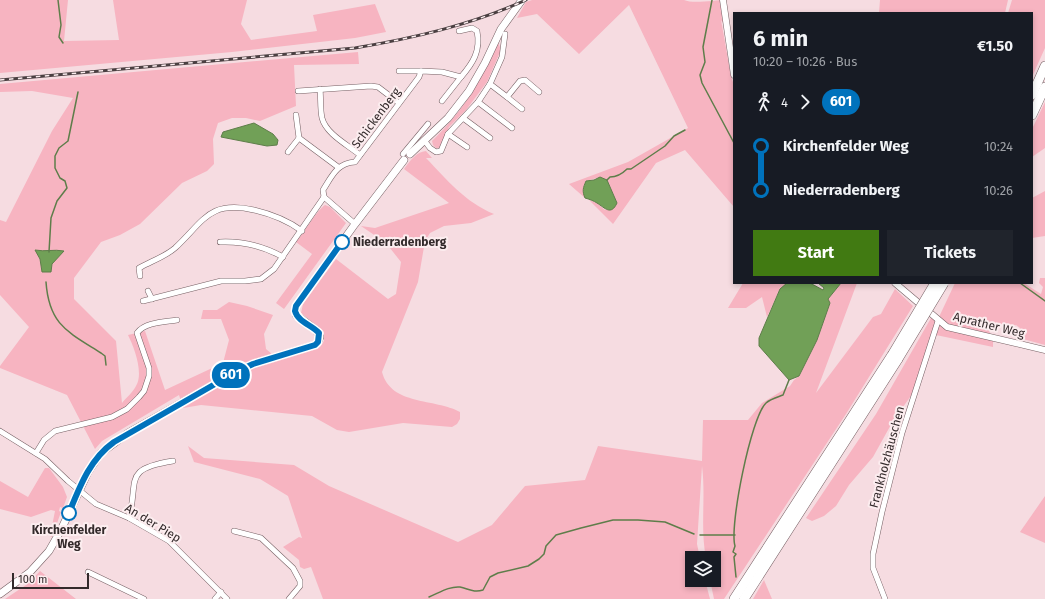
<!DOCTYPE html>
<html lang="en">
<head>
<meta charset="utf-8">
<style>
	body { margin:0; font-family:"Fira Sans",sans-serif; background:#20242c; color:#f1f3f6; height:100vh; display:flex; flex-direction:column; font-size:15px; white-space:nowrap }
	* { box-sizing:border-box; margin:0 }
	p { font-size:13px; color:#9ea1a6 }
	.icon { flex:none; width:22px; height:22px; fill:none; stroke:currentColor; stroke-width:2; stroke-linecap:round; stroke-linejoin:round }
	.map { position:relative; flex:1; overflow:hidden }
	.sheet { position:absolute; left:733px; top:12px; width:300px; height:272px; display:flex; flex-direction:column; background:#171b24; border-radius:0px; box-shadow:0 2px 6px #0003 }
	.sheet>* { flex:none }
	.badge { padding:0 8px; border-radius:13px; font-size:14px; line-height:26px }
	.fabs { position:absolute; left:685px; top:551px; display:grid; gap:8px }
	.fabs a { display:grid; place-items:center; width:36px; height:36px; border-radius:0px; background:#171b24; box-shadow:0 2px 6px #0003; font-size:20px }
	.scale { position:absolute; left:12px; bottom:10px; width:77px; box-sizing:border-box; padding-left:4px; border:2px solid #332a2b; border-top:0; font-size:11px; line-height:14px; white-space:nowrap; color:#332a2b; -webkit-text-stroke:3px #fcedef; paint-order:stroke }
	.map>.badge { position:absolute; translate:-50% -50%; box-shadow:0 0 0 2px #fff }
	.legs { display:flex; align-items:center; gap:6px; height:44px; padding:0 20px; font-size:13px }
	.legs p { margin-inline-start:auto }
	.headline { display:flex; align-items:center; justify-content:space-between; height:68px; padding:0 20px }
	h1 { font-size:22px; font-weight:700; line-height:30px }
	.primary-button { display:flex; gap:8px; margin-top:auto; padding:8px 20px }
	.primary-button a { flex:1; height:46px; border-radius:0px; background:#417a12; color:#fff; font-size:16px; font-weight:700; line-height:46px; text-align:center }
	.primary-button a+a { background:#20242c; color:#f1f3f6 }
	ul { padding:0 20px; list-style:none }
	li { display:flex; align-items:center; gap:14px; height:44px; font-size:15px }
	li i { display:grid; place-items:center; width:6px; height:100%; margin:0 5px; background:currentColor }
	li i::after { content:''; width:10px; height:10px; margin:-5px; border:3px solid; border-radius:50%; background:#171b24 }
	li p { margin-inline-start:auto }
	li:first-child i { background:linear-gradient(#0000 50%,currentColor 0) }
	li:last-child i { background:linear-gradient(currentColor 50%,#0000 0) }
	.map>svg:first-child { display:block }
	.green { fill:#f7b4c1 }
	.water { fill:#71a057; stroke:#5e7d4a }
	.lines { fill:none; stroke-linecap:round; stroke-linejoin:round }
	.stream { stroke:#5e7d4a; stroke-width:1.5 }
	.minor-casing { stroke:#766064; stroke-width:6 }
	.tertiary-casing { stroke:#766064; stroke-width:7 }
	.secondary-casing { stroke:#766064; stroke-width:8 }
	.motorway-casing { stroke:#766064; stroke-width:10 }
	.minor { stroke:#fff; stroke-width:5 }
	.tertiary { stroke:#fff; stroke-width:6 }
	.secondary { stroke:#fff; stroke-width:7 }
	.motorway { stroke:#fff; stroke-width:9 }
	.rail-casing { stroke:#4a3f41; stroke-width:3 }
	.rail { stroke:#fcedef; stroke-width:1.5; stroke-dasharray:4.5; stroke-linecap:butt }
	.motorway-bridge-casing { stroke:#766064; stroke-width:10; stroke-linecap:butt }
	.motorway-bridge { stroke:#fff; stroke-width:9 }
	.line-1-casing { stroke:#fff; stroke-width:9 }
	.line-1 { stroke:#0072bc; stroke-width:6 }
	.stop-1-dot { fill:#fff; stroke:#0072bc; stroke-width:2 }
	.labels { text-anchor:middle; stroke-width:4; stroke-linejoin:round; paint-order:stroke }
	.street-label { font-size:12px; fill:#332a2b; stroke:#fcedef }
	.stop-label { font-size:12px; font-weight:bold; fill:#332a2b; stroke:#fcedef; text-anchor:start }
</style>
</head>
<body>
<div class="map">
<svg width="1045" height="599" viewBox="0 0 1045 599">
	<rect width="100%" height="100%" fill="#f6dce1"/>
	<!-- green -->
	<g class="green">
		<polygon points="0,0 68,0 64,41 119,40 113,0 247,0 241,24 251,40 317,31 313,15 375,4 386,32 355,38 232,52 0,73"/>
		<path d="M532,0H684C693,4 715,0 726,0L730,32L721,20L731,76L734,85V207L685,150L656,163L613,224L589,200L597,203L605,210L617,203L607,180L597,178L586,181L583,189L585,198L569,184L628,162L688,128L629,5L579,54L537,14L517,18L526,2Z"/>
		<polygon points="880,0 1008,0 1005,13 879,13"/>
		<polygon points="1012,0 1045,0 1045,48 1032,77 1032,13 1008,13"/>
		<path d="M498,42L501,50L487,82L466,110L449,127L440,148H436L433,145L432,141C464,110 481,81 498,42Z"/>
		<path d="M358,52L359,64L294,65L296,106L260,121L246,118H232L218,123L213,139L214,164L207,171L182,183L140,224L120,235L101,242L74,278V299L116,341L122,403C126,398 133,392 136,386C144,373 134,347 128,335L145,331L165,390L223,363L229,340L221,319H201L203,310H217L229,302L247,306L273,315L264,334L266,349L279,360L320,347L324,341V332L301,313L303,304L336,259L388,299L396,294L401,262L386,243L361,226L375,228L449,203L404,169C410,161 416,152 426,151L432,158H426C447,180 465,202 494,214L471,223L444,226L430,233L425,241L418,282L382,372C391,406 435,398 460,412V419L457,424L452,427L403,423L349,432L337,430L312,416L201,405L183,408L179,395L102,441L95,449L67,395L0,368V366L29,327L0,295V220L6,222L52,131L73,98L32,91L0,92V84Z"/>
		<polygon points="1045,102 1045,148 1032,157 1032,129"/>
		<polygon points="1045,191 1045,236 1032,238 1032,198"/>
		<path d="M325,205L330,207L346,223L284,309L276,303L312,254L296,242C303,234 318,209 325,205Z"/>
		<polygon points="1040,278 1045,278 1045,345 1023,339 1020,328 1016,325 1011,327 1004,324 988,328 993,341 993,347 936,335 913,393 893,421 873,457 849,485 836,506 824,516 812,521 806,518 876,414 931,318 939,317 955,283 1024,283 1041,294 1043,287 1039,283"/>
		<polygon points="743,283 787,283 780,289 767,317 762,297 746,308 728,308"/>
		<path d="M841,283H857L816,393L873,317L881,314L895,289L913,306L846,414L724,599H714L710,580H714V558H706C700,528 706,497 702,466L697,544L700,558H692V580H705L710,599H323L311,567L304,569L300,567L299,560L283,547L299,537L302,538L288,496L260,479L194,462L188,446L204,458L294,465L329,486L458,542L492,525L525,486L585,480L598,446L702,461L703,420H748L762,403L790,386L794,380L799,376L817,340L830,303L828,299Z"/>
		<polygon points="45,468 49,468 63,487 67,497 63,508 60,507 59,511 61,512 52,537 50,536 55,511 51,510 31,517 0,509 0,481 28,497"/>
		<polygon points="1045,496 1045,543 1020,532"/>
		<polygon points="40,571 76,599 5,599 29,583"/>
		<polygon points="764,580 772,599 753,599"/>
	</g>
	<!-- water -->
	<g class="water">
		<polygon points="254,123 273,134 278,140 277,145 267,146 221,137 223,132"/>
		<path d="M600,177L607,180L617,203C611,216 605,208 597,203C594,201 589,199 585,198C582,191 583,188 586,181L594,180Z"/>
		<path d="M35,250C45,252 54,249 64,251L52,264L51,272H42L40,259Z"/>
		<polygon points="787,283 810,283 823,290 824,288 818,283 841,283 828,299 830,303 817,340 799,376 789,380 759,346 759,338 780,289"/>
	</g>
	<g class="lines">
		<!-- stream -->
		<g class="stream">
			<polyline points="58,0 61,25 59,37 63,43"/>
			<polyline points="712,0 703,47 705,62 700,75 702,83 734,143"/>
			<path d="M607,180L610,177C617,177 622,174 627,169H631L665,146L674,136L685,130"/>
			<polyline points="49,252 51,218 57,201 67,188 65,181 60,178 55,168 55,156 59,148 68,141 78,92"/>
			<path d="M46,282C49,325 68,332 101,353L105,356L106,365"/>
			<polyline points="1020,283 1045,301"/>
			<polyline points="700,535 735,535"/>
			<path d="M736,577L734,557L736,554L733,552L735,546C729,527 751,417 766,403C770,399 778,397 783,395L789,380"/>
			<path d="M429,597C439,593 449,586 460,587C469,589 474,593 483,590L490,577L498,573L528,566L539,559L544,554L546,546L556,535L581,528L613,520H638L665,522L694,534"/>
		</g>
		<defs>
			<g id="minor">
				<polyline points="399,71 421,71"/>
				<polyline points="490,84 507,97 520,81 525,80 539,92"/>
				<path d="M320,89C321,98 320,109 322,118C326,134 348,145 360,155"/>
				<polyline points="298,91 371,86 378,87 399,103"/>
				<polyline points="507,97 522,109"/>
				<polyline points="442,101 461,77"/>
				<polyline points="478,102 512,128"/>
				<polyline points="296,115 299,138"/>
				<polyline points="463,118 490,138"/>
				<polyline points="448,134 467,147"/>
				<polyline points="424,140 430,148 436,152 441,151 448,134 478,102 490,84 502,57 505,34"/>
				<polyline points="288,152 299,138 338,167"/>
				<polyline points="403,154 428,124"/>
				<path d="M324,197L323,190C332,176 337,163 355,162L419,77L421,71L442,72L461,77C473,63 481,51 477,31L472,28L459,31"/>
				<polyline points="324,197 355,224"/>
				<path d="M220,242C242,241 263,246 283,257"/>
				<path d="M140,276L139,268L141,267C152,261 166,256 175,248C204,221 209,200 254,210C271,214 287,220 302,231"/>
				<polyline points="148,291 152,299"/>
				<polyline points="143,301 221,281 245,281 261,279 274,269 324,197"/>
				<polyline points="0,431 45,459 68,481 96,504 129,518 169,541 227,599"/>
				<path d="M36,453L44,440L55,431L112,417L127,409L139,397L144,391L149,376V368L137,333C145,322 165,322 177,320"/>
				<path d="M129,518C139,480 122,469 173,461"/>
				<polyline points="234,531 261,538 293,568 300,581 300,586 289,599"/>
				<polyline points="88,572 144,599"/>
				<polyline points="215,599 221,592"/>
				<polyline points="885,599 873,568 873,554 882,512 902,433 938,321"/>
			</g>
			<g id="tertiary">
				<polyline points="723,0 734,75"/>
				<polyline points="895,283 947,327 1045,350"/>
			</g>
			<g id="secondary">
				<polyline points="410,154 448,118 469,91 485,63 501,29 522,0"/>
				<polyline points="0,594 30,572 49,551 61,530 88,472 101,453 128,433 236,372 253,364 315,345 318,342 320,337 316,330 296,315 296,306 355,224 404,160"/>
			</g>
			<g id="motorway">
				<polyline points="1032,95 1045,66"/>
				<polyline points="1032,115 1045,87"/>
				<polyline points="734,599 892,355"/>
				<polyline points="744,599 898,359"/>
			</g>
		</defs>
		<!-- minor casing -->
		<use href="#minor" class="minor-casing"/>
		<!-- tertiary casing -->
		<use href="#tertiary" class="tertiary-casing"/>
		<!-- secondary casing -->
		<use href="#secondary" class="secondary-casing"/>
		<!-- motorway casing -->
		<use href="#motorway" class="motorway-casing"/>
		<!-- minor -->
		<use href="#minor" class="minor"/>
		<!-- tertiary -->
		<use href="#tertiary" class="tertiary"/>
		<!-- secondary -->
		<use href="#secondary" class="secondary"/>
		<!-- motorway -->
		<use href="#motorway" class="motorway"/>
		<defs>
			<path id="rail" d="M0,80L355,48C414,38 471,25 526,0"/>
		</defs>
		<!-- rail casing -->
		<use href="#rail" class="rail-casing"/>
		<!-- rail -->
		<use href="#rail" class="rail"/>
		<defs>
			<g id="motorway-bridge">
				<polyline points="892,355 935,283"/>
				<polyline points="898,359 944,283"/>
			</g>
		</defs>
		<!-- motorway-bridge casing -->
		<use href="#motorway-bridge" class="motorway-bridge-casing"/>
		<!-- motorway-bridge -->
		<use href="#motorway-bridge" class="motorway-bridge"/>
	</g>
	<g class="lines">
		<defs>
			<path id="line-1" d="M69,513C80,486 90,459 114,442L236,372L253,364L315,345L318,342L319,333C312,325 298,322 295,311L296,306L342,242"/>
		</defs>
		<!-- line-1 casing -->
		<use href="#line-1" class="line-1-casing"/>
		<!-- line-1 -->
		<use href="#line-1" class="line-1"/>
	</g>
	<!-- markers -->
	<g class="stop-1-dot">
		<circle cx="342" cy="242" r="7"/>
		<circle cx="69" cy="513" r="7"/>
	</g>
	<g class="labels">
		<!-- street labels -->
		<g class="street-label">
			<text transform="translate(376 118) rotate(-53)" y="4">Schickenberg</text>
			<text transform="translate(989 325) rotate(14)" y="4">Aprather Weg</text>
			<text transform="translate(887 457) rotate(-75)" y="4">Frankholzhäuschen</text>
			<text transform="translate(153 523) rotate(31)" y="4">An der Piep</text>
		</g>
		<!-- stop labels -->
		<g class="stop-label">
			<text x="353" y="246">Niederradenberg</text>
			<text x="69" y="534" text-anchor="middle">Kirchenfelder<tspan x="69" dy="14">Weg</tspan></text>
		</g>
	</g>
</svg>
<div class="fabs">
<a><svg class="icon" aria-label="layers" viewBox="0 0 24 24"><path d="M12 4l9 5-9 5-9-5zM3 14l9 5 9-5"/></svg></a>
</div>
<div class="scale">100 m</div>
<b class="badge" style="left:231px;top:375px;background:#0072bc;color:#fff">601</b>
<section class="sheet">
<div class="headline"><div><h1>6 min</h1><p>10:20 – 10:26 · Bus</p></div><b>€1.50</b></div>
<div class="legs"><svg class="icon" aria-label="walk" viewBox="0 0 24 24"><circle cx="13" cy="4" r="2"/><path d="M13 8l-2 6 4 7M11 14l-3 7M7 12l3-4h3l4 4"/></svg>4<svg class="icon" aria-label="forward" viewBox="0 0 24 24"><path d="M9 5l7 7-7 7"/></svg><b class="badge" style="background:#0072bc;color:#fff">601</b></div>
<ul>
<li><i style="color:#0072bc"></i><b>Kirchenfelder Weg</b><p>10:24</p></li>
<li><i style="color:#0072bc"></i><b>Niederradenberg</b><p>10:26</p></li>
</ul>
<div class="primary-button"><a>Start</a><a>Tickets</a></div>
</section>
</div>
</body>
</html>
